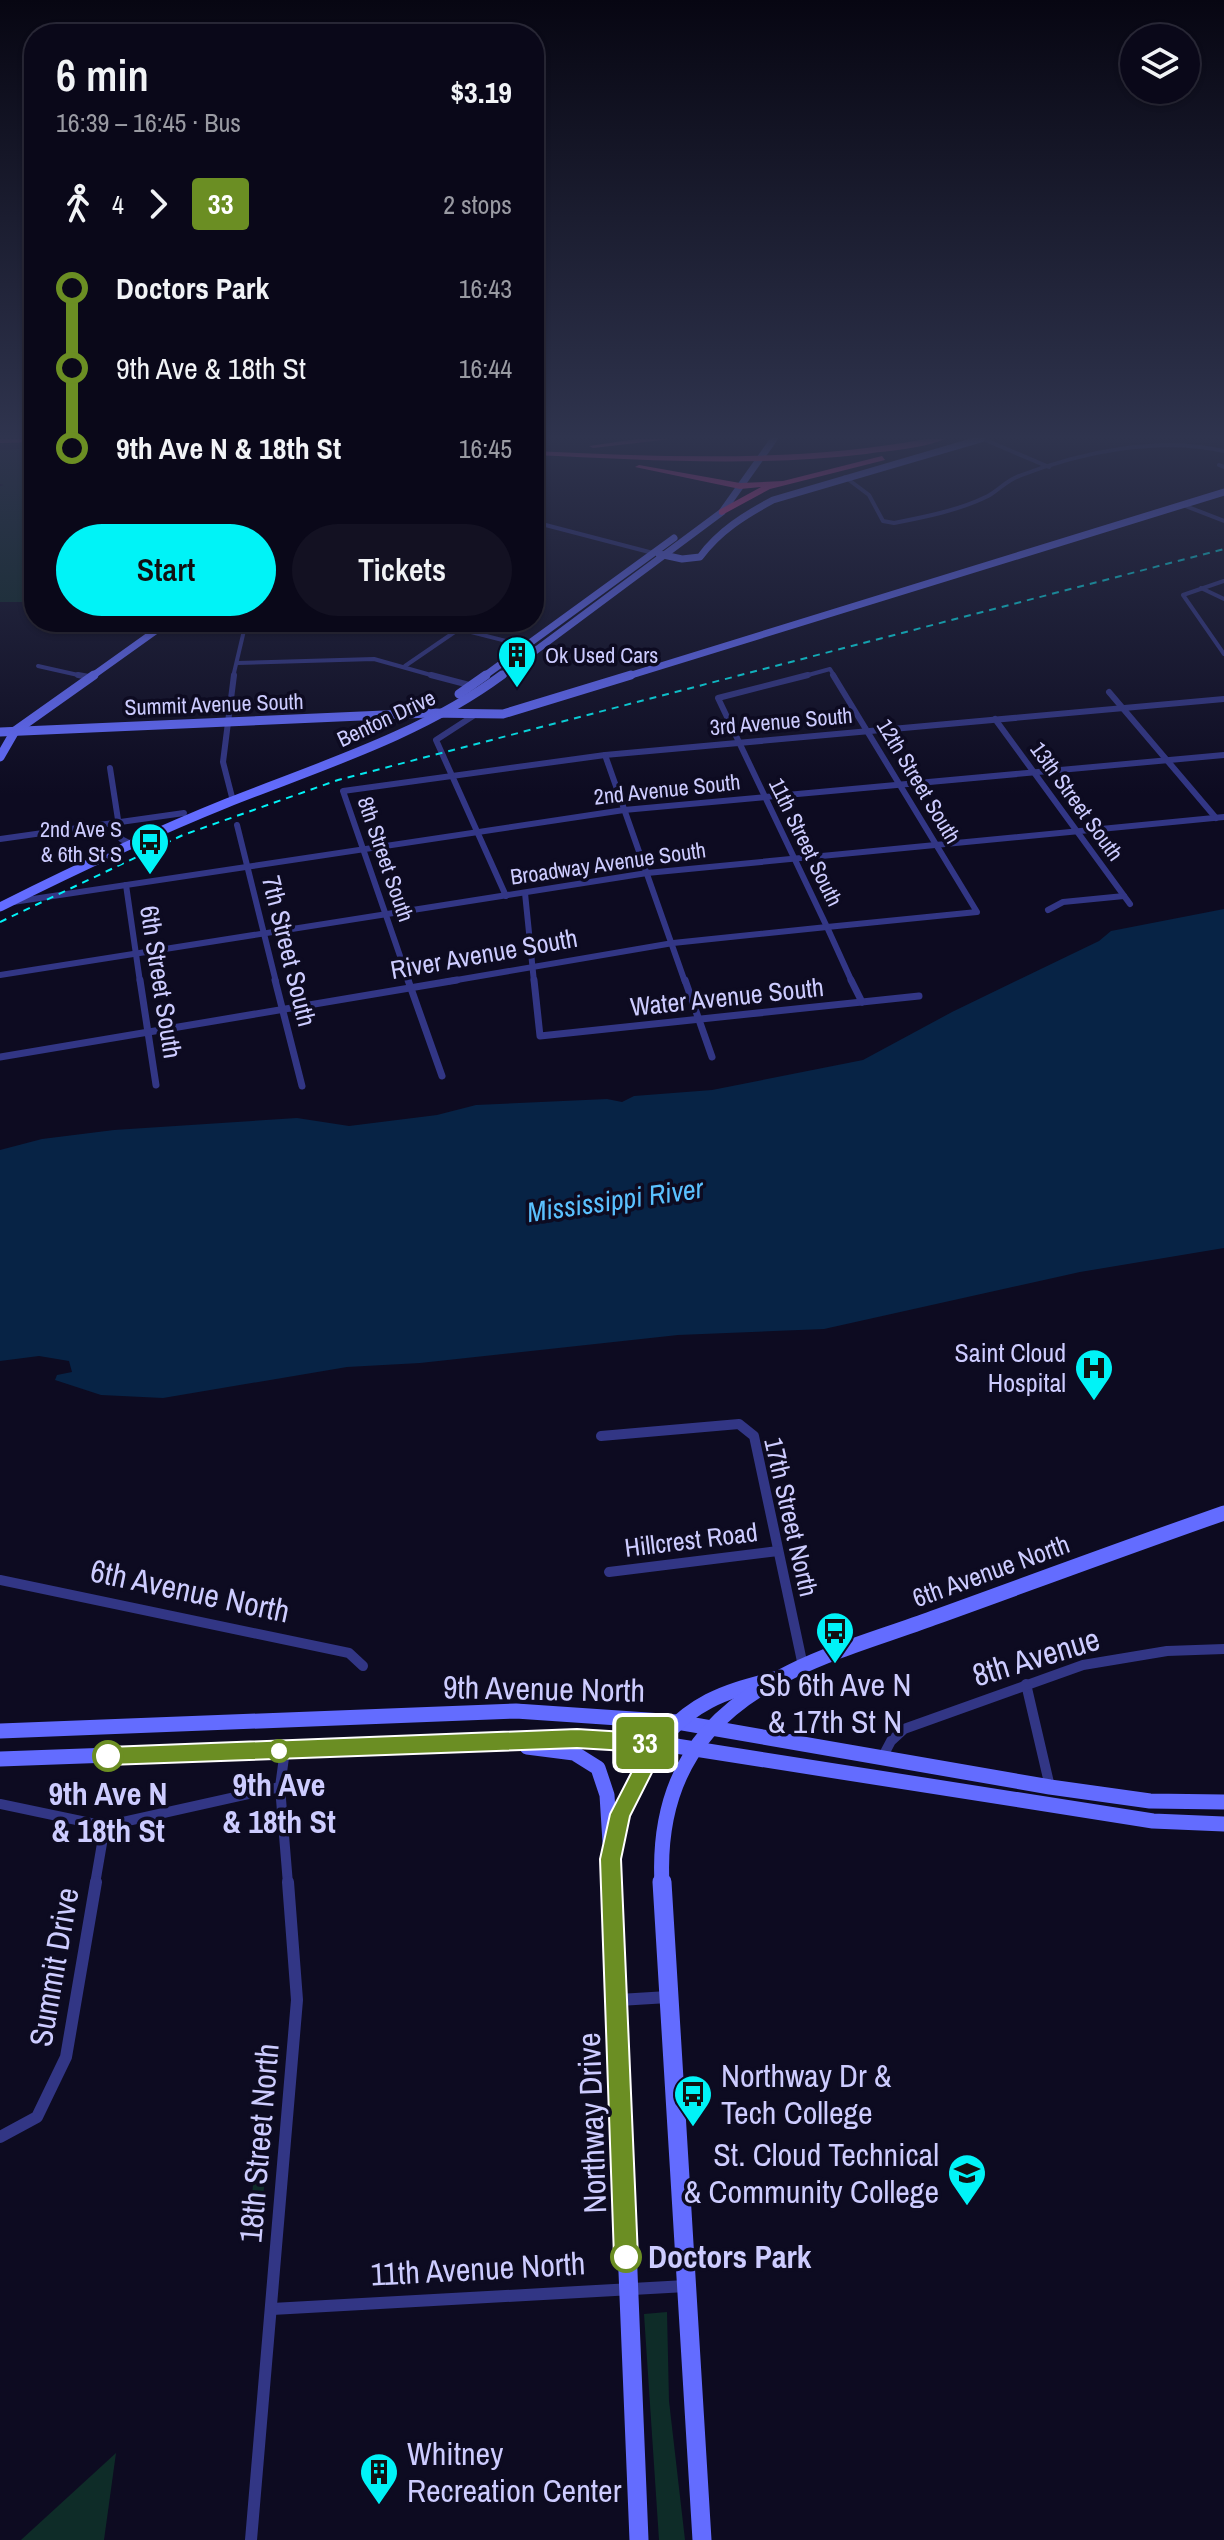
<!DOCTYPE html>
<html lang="en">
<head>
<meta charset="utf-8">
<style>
	body { margin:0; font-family:"Archivo Narrow",sans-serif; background:#131122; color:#f1f3f6; height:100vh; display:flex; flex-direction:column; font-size:30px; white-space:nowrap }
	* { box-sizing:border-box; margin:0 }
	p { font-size:26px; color:#999aa2 }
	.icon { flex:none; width:44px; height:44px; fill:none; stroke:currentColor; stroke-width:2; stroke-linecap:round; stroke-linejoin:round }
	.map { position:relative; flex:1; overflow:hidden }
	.drawer { position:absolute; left:24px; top:24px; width:520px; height:608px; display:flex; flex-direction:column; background:#0a0819; border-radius:32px; box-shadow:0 2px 6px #0004,0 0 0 2px #2a2938 }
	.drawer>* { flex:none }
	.badge { padding:0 16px; border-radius:6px; font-size:28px; line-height:52px }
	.tools { position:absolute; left:1120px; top:24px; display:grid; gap:16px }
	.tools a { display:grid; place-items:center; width:80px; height:80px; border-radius:50%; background:#0a0819; box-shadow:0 2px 6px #0004,0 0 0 2px #2a2938; font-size:40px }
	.map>.badge { position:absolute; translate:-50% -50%; box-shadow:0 0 0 4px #fff }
	.legs { display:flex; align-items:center; gap:12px; height:88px; padding:0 32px; font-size:26px }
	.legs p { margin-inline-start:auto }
	.overview { display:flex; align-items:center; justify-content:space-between; height:136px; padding:0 32px }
	h1 { font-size:44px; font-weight:600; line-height:60px }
	.button { display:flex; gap:16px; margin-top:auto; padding:16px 32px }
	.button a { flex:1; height:92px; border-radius:48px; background:#00f3f7; color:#111; font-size:32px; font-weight:600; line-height:92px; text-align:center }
	.button a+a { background:#131122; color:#f1f3f6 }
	ul { padding:0 32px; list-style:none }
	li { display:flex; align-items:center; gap:28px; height:80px; font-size:30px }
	li i { display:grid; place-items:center; width:12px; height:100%; margin:0 10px; background:currentColor }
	li i::after { content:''; width:20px; height:20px; margin:-10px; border:6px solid; border-radius:50%; background:#0a0819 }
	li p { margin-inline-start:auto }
	li:first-child i { background:linear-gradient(#0000 50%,currentColor 0) }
	li:last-child i { background:linear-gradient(currentColor 50%,#0000 0) }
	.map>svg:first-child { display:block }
	.green { fill:#0e2c28 }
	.water { fill:#072345 }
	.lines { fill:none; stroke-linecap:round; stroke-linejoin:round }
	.street-far4 { stroke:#323685; stroke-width:4 }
	.street-far3 { stroke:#323685; stroke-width:6 }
	.street-far2 { stroke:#323685; stroke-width:7 }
	.street-far1 { stroke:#323685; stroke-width:10 }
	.street { stroke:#323685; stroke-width:12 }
	.secondary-far3 { stroke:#636cff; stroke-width:7 }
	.secondary-far2 { stroke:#636cff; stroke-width:9 }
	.secondary-far1 { stroke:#636cff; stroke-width:15 }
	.secondary { stroke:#636cff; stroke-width:19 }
	.highway { fill:#ff47af; fill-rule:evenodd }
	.rail { stroke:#00f3f7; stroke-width:2; stroke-dasharray:7 6; stroke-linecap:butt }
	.line-1 { fill:#6b8e23; stroke:#fff; stroke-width:2 }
	.stop-1-dot { fill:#fff; stroke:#6b8e23; stroke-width:4 }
	.labels { text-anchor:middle; stroke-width:7; stroke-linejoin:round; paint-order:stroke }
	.far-poi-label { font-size:22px; fill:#cdccff; stroke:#0d0b21; text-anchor:start }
	.far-street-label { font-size:22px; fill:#cdccff; stroke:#0d0b21 }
	.street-label { font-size:26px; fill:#cdccff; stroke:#0d0b21 }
	.poi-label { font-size:26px; fill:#cdccff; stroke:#0d0b21; text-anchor:end }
	.water-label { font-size:28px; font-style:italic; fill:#5ac1ff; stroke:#0d0b21 }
	.near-street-label { font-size:32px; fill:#cdccff; stroke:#0d0b21 }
	.near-poi-label { font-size:32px; fill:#cdccff; stroke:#0d0b21; text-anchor:start }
	.near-stop-label { font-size:32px; font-weight:bold; fill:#cdccff; stroke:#0d0b21 }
</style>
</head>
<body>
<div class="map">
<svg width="1224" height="2540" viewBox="0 0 1224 2540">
	<rect width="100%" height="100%" fill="#0d0b21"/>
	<!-- green -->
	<g class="green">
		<polygon points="34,448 34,602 0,602 0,486 4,485 0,484 0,450"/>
		<polygon points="266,2144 269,2146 261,2212 251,2208 256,2150"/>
		<polygon points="667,2312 669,2401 685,2540 659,2540 644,2314"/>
		<polygon points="116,2453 104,2540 21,2540"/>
	</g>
	<!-- water -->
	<polygon class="water" points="1224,909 1224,1248 1080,1272 824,1329 678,1335 420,1363 347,1367 163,1398 101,1395 55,1380 57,1375 72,1372 69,1361 39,1356 0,1361 0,1150 42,1139 114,1130 297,1118 349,1126 437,1115 476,1105 607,1099 622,1102 634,1096 712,1090 863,1060 952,1012 1099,941 1111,931"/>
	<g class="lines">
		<!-- street-far4 -->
		<g class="street-far4">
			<polyline points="983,439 1049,467"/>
			<polyline points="1219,465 1224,467"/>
			<path d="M845,477L869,495L883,521L894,523C925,517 960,510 988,496C999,490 1007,480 1019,476C1081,452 1158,436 1224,451"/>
			<polyline points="1183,505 1224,521"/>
			<polyline points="534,522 653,553"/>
			<polyline points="1224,581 1183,595 1224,654"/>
			<polyline points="1201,588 1224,599"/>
			<polyline points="432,622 537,649"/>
			<polyline points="237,663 374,659 438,677"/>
			<polyline points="38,666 87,677"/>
			<polyline points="405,666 459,629"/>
			<polyline points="233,677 246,622"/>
			<polyline points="801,677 830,669 835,677"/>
		</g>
		<!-- street-far3 -->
		<g class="street-far3">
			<polyline points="78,675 89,677"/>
			<polyline points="431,675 473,686"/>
			<polyline points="808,675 718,698 827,927"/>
			<polyline points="1109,692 1216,818"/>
			<polyline points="473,716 436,740 506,896"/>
			<polyline points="995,719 1130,904"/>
			<polyline points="605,755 685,982"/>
			<polyline points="110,768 121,839 129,843"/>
			<polyline points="233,801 223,762 234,675"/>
			<polyline points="237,825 276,982"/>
			<polyline points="0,839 184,813"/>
			<polyline points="126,885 140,982"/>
			<polyline points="525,893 534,982"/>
			<polyline points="13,902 624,810 1224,755"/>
			<polyline points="1048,910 1063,902 1124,896"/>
			<polyline points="827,927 852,982"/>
			<polyline points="827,927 977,912 833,675"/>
			<polyline points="0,975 647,873 1224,817"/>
			<polyline points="409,982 343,791 605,755 1224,699"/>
			<polyline points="445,982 673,943 827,927"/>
		</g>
		<!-- street-far2 -->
		<g class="street-far2">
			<polyline points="140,980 156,1085"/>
			<polyline points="275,980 302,1086"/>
			<polyline points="408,980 442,1076"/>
			<polyline points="534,980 540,1036 919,996"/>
			<polyline points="685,980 712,1057"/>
			<polyline points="851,980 862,1002"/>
			<polyline points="0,1057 457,980"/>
		</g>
		<!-- street-far1 -->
		<g class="street-far1">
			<polyline points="601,1436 739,1424 754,1436 803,1666"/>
			<polyline points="609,1572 778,1551"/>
			<polyline points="0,1580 349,1653 363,1666"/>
			<polyline points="1026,1684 1050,1787"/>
			<polyline points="285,1750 280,1787 288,1884"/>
			<polyline points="882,1758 891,1741 904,1729 1083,1665 1167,1651 1224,1649"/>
			<polyline points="0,1804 105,1826 280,1787"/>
			<polyline points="95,1884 105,1826"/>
		</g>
		<!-- street -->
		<g class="street">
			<polyline points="619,2000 668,1997"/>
			<polyline points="0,2137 37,2117 66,2057 96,1882"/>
			<polyline points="272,2309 686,2286"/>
			<polyline points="251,2540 297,2000 288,1882"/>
		</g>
		<!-- secondary-far3 -->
		<g class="secondary-far3">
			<path d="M659,554L682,559L700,557C719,531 745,515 773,500L981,439"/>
			<polyline points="91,677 168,622"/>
			<polyline points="483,677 674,538"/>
			<polyline points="500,677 722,512 774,439"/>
			<polyline points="625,677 1224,492"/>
		</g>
		<!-- secondary-far2 -->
		<g class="secondary-far2">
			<polyline points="459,694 486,675"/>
			<polyline points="0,732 429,713 503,714 631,675"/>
			<polyline points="0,757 15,731 94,675"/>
			<path d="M0,907C74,870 150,834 227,803C320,766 421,735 502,675"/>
		</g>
		<!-- secondary-far1 -->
		<g class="secondary-far1">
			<polyline points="0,1731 516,1711 677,1722 1050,1787 1150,1801 1224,1802"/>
			<polyline points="527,1747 574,1753 598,1768 607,1795 610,1842"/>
			<polyline points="0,1759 577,1738 657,1743 1153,1821 1224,1824"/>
			<path d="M612,1884C609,1815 646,1734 709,1701C730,1690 752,1685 774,1679"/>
			<path d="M662,1884C659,1828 670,1776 708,1732C766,1667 855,1647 933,1618C1030,1583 1127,1547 1224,1513"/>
		</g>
		<!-- secondary -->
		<g class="secondary">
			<polyline points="612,1882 639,2540"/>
			<polyline points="662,1882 702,2540"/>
		</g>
		<!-- highway -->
		<g class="highway">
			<polygon points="0,439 34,439 34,442 0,443"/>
			<polygon points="637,439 671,439 593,448 589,446"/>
			<path d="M926,439H945C922,449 891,450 866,454C756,467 645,460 534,455V451C665,457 796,463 926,439Z"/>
			<polygon points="882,456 885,460 770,489 722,515 719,514 719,510 761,487 740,489 635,467 639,465 740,483 783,481"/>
		</g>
		<!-- rail -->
		<polyline class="rail" points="0,922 183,835 338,780 1224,549"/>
	</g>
	<!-- sky -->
	<linearGradient id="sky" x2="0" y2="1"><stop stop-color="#070612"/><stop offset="0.55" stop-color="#2f344e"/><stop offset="1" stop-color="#2f344e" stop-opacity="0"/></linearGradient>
	<rect width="1224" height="795" fill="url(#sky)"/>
	<!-- line-1 -->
	<polygon class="line-1" points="577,1729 657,1734 665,1737 667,1743 630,1816 621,1859 638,2257 635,2265 626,2269 617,2265 614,2257 600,1859 610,1814 642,1752 577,1748 108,1765 101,1762 98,1756 101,1749 108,1747"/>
	<!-- icons -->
	<defs>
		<symbol id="building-pin" viewBox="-11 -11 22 30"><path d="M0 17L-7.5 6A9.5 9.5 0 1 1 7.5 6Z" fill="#00f3f7" stroke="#0d0b21"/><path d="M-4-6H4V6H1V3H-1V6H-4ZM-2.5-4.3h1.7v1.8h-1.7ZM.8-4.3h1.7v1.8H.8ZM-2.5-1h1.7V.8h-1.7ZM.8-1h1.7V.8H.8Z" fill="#111"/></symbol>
		<symbol id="bus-pin" viewBox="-11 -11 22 30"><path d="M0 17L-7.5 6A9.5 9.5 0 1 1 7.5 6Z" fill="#00f3f7" stroke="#0d0b21"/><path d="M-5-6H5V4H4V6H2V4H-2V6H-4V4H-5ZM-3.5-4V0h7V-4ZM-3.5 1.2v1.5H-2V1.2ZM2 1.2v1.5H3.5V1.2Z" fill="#111"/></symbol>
		<symbol id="hospital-pin" viewBox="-11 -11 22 30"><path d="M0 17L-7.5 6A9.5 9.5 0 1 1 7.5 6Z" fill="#00f3f7" stroke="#0d0b21"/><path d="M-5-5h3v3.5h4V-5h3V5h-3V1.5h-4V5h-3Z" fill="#111"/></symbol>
		<symbol id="university-pin" viewBox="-11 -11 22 30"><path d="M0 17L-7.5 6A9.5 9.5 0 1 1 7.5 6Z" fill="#00f3f7" stroke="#0d0b21"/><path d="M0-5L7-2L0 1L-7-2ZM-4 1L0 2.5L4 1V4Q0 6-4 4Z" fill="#111"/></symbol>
	</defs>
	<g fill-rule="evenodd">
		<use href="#building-pin" x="495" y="633" width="44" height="60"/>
		<use href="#bus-pin" x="128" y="820" width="44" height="60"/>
		<use href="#hospital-pin" x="1072" y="1346" width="44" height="60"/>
		<use href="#bus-pin" x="813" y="1609" width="44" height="60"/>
		<use href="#bus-pin" x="671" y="2072" width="44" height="60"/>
		<use href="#university-pin" x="945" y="2151" width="44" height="60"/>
		<use href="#building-pin" x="357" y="2450" width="44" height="60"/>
	</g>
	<!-- markers -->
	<g class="stop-1-dot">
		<circle cx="279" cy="1751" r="10"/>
		<circle cx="108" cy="1756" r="14"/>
		<circle cx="626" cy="2257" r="14"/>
	</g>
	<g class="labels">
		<!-- far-poi labels -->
		<g class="far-poi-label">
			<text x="545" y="663">Ok Used Cars</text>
			<text x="122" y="837" text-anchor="end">2nd Ave S<tspan x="122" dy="25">&amp; 6th St S</tspan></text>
		</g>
		<!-- far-street labels -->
		<g class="far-street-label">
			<text transform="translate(214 704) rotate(-2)" y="8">Summit Avenue South</text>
			<text transform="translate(386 718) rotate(-25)" y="8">Benton Drive</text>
			<text transform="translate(781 721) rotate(-5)" y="8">3rd Avenue South</text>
			<text transform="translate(919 781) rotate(59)" y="8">12th Street South</text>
			<text transform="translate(667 789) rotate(-6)" y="8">2nd Avenue South</text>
			<text transform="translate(1077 801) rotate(54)" y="8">13th Street South</text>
			<text transform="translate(806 842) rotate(64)" y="8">11th Street South</text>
			<text transform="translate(386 859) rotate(71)" y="8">8th Street South</text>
			<text transform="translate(608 863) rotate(-8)" y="8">Broadway Avenue South</text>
		</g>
		<!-- street labels -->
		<g class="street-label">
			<text transform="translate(289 951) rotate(76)" y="9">7th Street South</text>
			<text transform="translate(484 954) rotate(-10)" y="9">River Avenue South</text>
			<text transform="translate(161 982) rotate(81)" y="9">6th Street South</text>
			<text transform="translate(727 997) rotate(-6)" y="9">Water Avenue South</text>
			<text transform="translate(791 1517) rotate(77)" y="9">17th Street North</text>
			<text transform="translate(691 1540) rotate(-7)" y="9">Hillcrest Road</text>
			<text transform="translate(991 1571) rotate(-20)" y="9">6th Avenue North</text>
		</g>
		<!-- poi labels -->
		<g class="poi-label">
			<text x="1066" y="1362">Saint Cloud<tspan x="1066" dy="30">Hospital</tspan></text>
		</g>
		<!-- water labels -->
		<g class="water-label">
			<text transform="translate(615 1200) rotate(-8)" y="10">Mississippi River</text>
		</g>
		<!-- near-street labels -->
		<g class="near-street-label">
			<text transform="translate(190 1591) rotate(12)" y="11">6th Avenue North</text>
			<text transform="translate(1036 1657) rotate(-17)" y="11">8th Avenue</text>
			<text transform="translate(544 1689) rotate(1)" y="11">9th Avenue North</text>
			<text transform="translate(54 1967) rotate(-80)" y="11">Summit Drive</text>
			<text transform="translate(592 2123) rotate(-92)" y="11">Northway Drive</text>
			<text transform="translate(259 2143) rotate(-85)" y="11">18th Street North</text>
			<text transform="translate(478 2269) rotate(-3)" y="11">11th Avenue North</text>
		</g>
		<!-- near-poi labels -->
		<g class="near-poi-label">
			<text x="835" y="1696" text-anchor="middle">Sb 6th Ave N<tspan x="835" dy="37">&amp; 17th St N</tspan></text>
			<text x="721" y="2087">Northway Dr &amp;<tspan x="721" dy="37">Tech College</tspan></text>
			<text x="939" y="2166" text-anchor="end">St. Cloud Technical<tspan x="939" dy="37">&amp; Community College</tspan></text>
			<text x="407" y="2465">Whitney<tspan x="407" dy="37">Recreation Center</tspan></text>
		</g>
		<!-- near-stop labels -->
		<g class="near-stop-label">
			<text x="279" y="1796">9th Ave<tspan x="279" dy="37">&amp; 18th St</tspan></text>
			<text x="108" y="1805">9th Ave N<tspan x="108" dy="37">&amp; 18th St</tspan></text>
			<text x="648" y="2268" text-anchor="start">Doctors Park</text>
		</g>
	</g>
</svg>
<div class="tools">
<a><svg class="icon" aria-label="layers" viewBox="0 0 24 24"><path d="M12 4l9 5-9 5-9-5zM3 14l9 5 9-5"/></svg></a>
</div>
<b class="badge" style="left:645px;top:1743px;background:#6b8e23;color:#fff">33</b>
<section class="drawer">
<div class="overview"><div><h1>6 min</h1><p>16:39 – 16:45 · Bus</p></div><b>$3.19</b></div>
<div class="legs"><svg class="icon" aria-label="walk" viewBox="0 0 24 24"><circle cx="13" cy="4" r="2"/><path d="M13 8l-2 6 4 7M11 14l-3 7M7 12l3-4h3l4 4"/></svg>4<svg class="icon" aria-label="forward" viewBox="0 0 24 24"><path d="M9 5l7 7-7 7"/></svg><b class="badge" style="background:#6b8e23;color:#fff">33</b><p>2 stops</p></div>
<ul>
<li><i style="color:#6b8e23"></i><b>Doctors Park</b><p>16:43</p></li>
<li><i style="color:#6b8e23"></i><span>9th Ave &amp; 18th St</span><p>16:44</p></li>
<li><i style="color:#6b8e23"></i><b>9th Ave N &amp; 18th St</b><p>16:45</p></li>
</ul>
<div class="button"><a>Start</a><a>Tickets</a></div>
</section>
</div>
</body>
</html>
